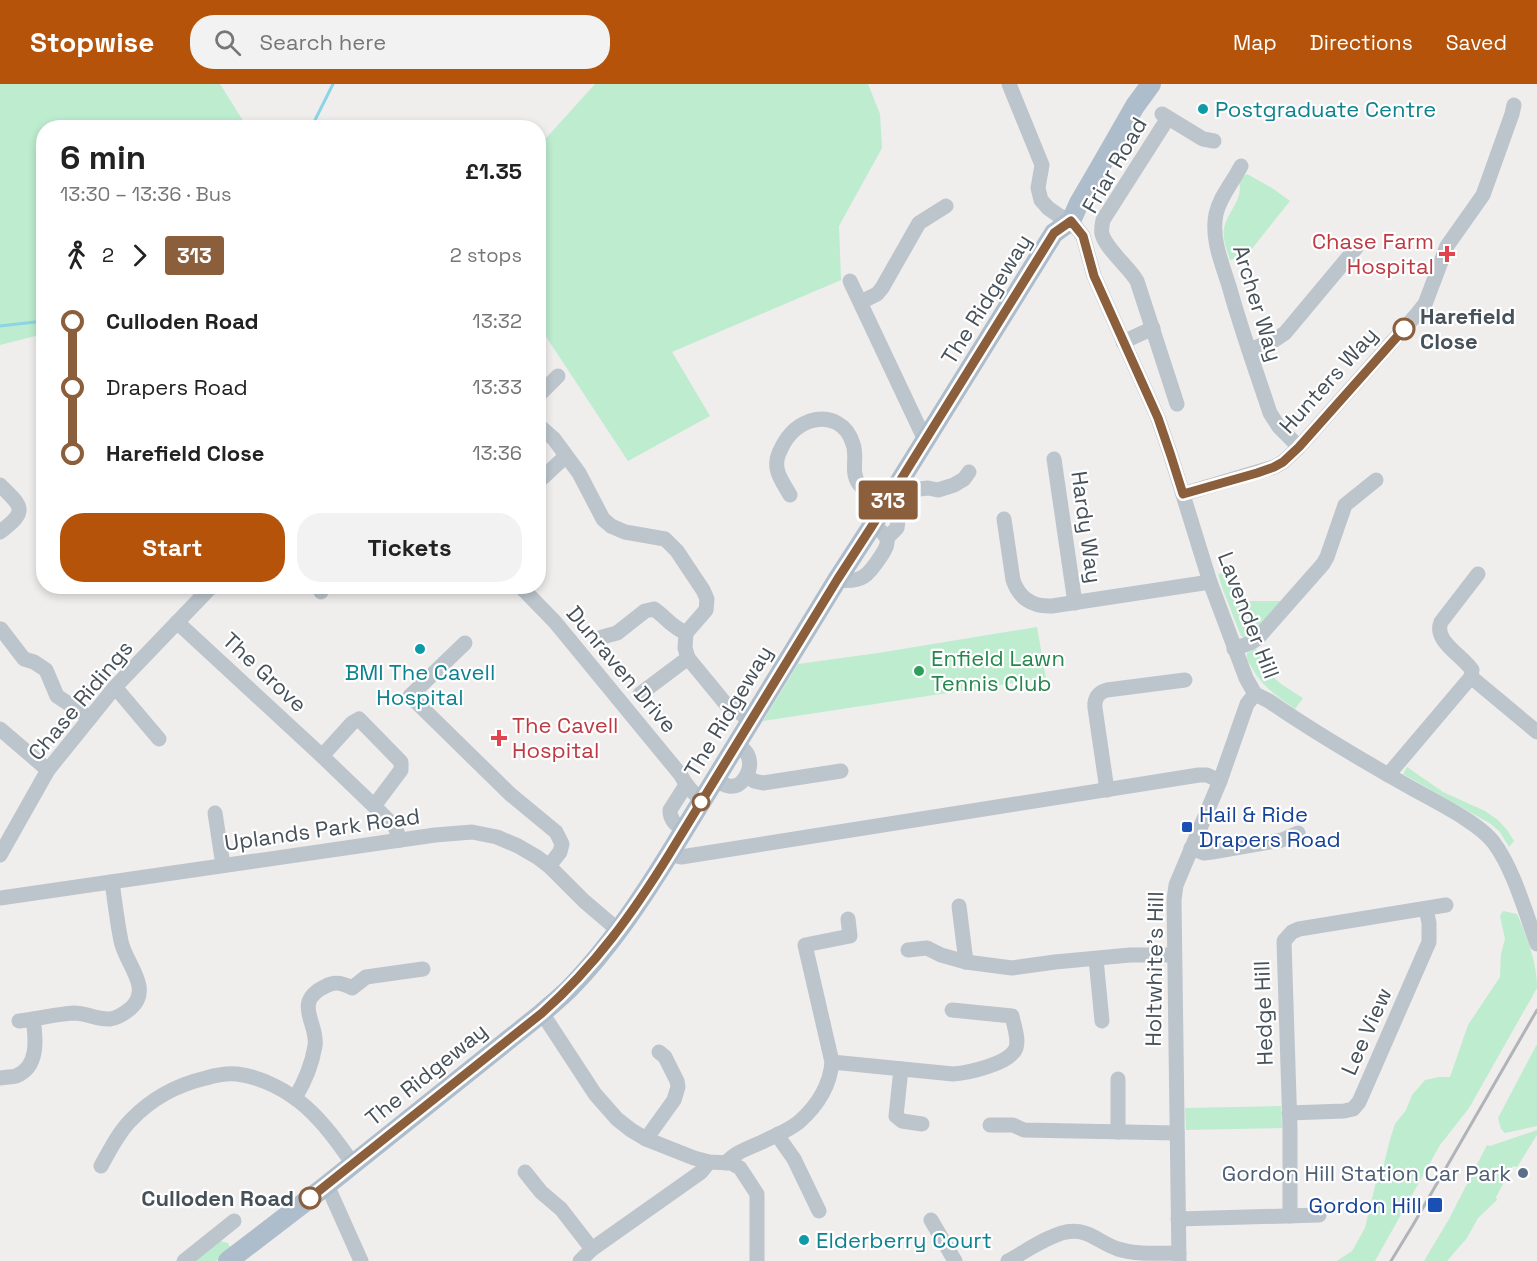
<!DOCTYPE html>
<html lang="en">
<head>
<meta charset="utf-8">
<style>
	body { margin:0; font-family:"Space Grotesk",sans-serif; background:#f2f2f2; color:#222; height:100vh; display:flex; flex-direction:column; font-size:22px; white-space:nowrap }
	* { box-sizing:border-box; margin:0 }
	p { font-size:20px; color:#767676 }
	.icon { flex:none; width:33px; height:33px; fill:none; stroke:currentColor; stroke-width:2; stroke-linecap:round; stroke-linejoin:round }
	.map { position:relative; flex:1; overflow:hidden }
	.sheet { position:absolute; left:36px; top:36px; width:510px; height:474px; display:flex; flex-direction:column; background:#fff; border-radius:24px; box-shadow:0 3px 9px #0003 }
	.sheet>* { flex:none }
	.badge { padding:0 12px; border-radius:4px; font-size:21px; line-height:39px }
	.map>.badge { position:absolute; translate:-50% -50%; box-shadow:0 0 0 3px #fff }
	.legs { display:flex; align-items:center; gap:9px; height:66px; padding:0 24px; font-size:20px }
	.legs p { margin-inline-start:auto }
	.summary { display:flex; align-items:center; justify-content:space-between; height:102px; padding:0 24px }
	h1 { font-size:33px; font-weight:700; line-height:45px }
	.action { display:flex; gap:12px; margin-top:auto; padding:12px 24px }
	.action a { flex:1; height:69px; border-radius:24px; background:#b45309; color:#fff; font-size:24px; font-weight:700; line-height:69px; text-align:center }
	.action a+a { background:#f2f2f2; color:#222 }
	ul { padding:0 24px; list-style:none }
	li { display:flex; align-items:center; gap:21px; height:66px; font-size:22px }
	li i { display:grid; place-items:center; width:9px; height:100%; margin:0 8px; background:currentColor }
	li i::after { content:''; width:15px; height:15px; margin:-8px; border:4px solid; border-radius:50%; background:#fff }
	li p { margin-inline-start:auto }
	li:first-child i { background:linear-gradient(#0000 50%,currentColor 0) }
	li:last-child i { background:linear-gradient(currentColor 50%,#0000 0) }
	header { display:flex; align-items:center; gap:36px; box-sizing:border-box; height:84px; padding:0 30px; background:#b45309; color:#fff }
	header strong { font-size:28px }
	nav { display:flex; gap:33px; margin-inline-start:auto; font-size:21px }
	.search { width:420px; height:54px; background:#f2f2f2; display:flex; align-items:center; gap:15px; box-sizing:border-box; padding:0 21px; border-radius:24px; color:#767676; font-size:22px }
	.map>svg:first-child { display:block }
	.green { fill:#bdeccf }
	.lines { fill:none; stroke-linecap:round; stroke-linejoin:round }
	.stream { stroke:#8cd4e7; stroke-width:3 }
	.minor { stroke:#bcc5cc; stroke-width:15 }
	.major { stroke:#aebdcb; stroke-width:20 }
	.rail { stroke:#b0b3b7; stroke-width:3 }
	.line-1-casing { stroke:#fff; stroke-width:14 }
	.line-1 { stroke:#8b5e3c; stroke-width:9 }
	.culture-dot { fill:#0f9aa8; stroke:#fff; stroke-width:2 }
	.health-dot { fill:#e0444e; stroke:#fff; stroke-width:2 }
	.stop-1-dot { fill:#fff; stroke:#8b5e3c; stroke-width:3 }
	.leisure-dot { fill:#2e9e5b; stroke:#fff; stroke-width:2 }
	.transit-dot { fill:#1a4fb4; stroke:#fff; stroke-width:2 }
	.service-dot { fill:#5c6f8a; stroke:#fff; stroke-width:2 }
	.labels { text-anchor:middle; stroke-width:4.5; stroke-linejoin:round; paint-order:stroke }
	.culture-label { font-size:22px; fill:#0d838f; stroke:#fff; text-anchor:start }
	.street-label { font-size:22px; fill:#46515a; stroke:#fff }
	.health-label { font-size:22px; fill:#be3a42; stroke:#fff; text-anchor:end }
	.stop-label { font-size:22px; font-weight:bold; fill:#46515a; stroke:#fff; text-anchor:start }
	.leisure-label { font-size:22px; fill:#27864d; stroke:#fff; text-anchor:start }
	.transit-label { font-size:22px; fill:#164399; stroke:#fff; text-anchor:start }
	.service-label { font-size:22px; fill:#4e5e75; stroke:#fff; text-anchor:end }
</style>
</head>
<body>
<header>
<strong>Stopwise</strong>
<div class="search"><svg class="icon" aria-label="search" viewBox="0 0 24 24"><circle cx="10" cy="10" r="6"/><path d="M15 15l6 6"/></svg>Search here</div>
<nav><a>Map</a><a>Directions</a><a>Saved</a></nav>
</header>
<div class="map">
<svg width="1537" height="1177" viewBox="0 0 1537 1177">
	<rect width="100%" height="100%" fill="#f0eded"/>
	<!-- green -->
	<g class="green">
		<polygon points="0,0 220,0 247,43 44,44 43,250 0,261"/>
		<polygon points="595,0 868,0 880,30 882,64 839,142 841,196 672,268 710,332 628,377 539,242 539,62"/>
		<path d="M1247,90L1272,104L1290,117L1247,171L1230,176C1227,166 1222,155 1224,144C1227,128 1246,113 1238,96Z"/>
		<polygon points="1227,488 1251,552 1246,554 1241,552 1223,506 1218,490"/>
		<polygon points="1241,517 1285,517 1255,552"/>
		<polygon points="1037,543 1046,594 763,637 798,580 878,569"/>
		<path d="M1256,564C1269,594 1276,597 1303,614L1295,625C1277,612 1261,602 1251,582C1248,577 1246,575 1247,569Z"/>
		<polygon points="1407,683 1443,708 1485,727 1498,736 1507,746 1514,757 1509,763 1500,748 1491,740 1403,690"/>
		<path d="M1503,827L1517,830C1527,853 1537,878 1537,904L1469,1024L1440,1061L1375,1177H1337L1352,1167L1365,1144L1375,1102L1384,1080L1389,1059L1395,1040L1406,1026L1412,1011L1425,996L1439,993H1450L1468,941L1500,893L1501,870L1505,855L1500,832Z"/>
		<polygon points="1537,960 1537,1042 1505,1049 1501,1045 1498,1034"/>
		<polygon points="1281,1022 1282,1044 1186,1046 1185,1024"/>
		<polygon points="1537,1046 1537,1051 1517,1083 1513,1082 1496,1113 1497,1116 1478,1134 1467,1154 1447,1177 1424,1177 1449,1135 1487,1061 1490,1062"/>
		<polygon points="220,1157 228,1159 231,1165 216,1177 192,1177"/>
	</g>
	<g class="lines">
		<!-- stream -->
		<g class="stream">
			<polyline points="311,44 333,0"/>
			<polyline points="0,242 44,237"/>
		</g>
		<!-- minor -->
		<g class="minor">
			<path d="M1009,0L1042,81L1038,104L1041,116L1048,124L1058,131L1071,137L1083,152L1094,192L1158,334L1171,372L1210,498L1246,594L1255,610L1269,617C1312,647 1360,675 1406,701C1430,715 1479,738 1494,759C1513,784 1526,830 1537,860"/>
			<polyline points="1162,30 1203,55 1214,57"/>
			<path d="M1168,34L1103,136C1102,141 1101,145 1102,150C1106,165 1128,182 1137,197L1177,320"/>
			<path d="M1241,82C1233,98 1220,112 1216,130C1211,155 1222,179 1229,202C1241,245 1256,287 1270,329L1279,343L1299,363"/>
			<polyline points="850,197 925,356"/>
			<polyline points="861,218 877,210 882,204 919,139 946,122"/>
			<polyline points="1123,258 1153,244"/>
			<polyline points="1249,266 1273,257 1285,249 1356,164"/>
			<polyline points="538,312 558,292"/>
			<polyline points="538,341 554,355 579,389 603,435 611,442 625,448 665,455 677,467 703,506 707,515 706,526 686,549 685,564 688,574 725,619 752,637"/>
			<polyline points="1054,375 1075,519"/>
			<polyline points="538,398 566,372"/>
			<path d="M0,401C23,423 28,427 0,448"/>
			<polyline points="1183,410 1274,383 1283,378 1299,363 1417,230 1425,220 1447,162 1483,111 1512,30 1514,21"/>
			<path d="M790,411C782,397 772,385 779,369C786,353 794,343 810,337C830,331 847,340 853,360C858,374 850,387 859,400C865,408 878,414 886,419"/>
			<path d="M1004,435L1013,496C1019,514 1032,523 1052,522L1210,498"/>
			<polyline points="887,454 897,444 898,436 914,408 919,405 928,404 938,406 954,401 964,395 969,388"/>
			<path d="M837,496C862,499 868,492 881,472C885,465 888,462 887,454L882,448"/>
			<polyline points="319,502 321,508"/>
			<path d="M520,502L555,538L680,690C686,701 692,709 702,716"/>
			<polyline points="177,538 322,672 374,722 395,743 400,756"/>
			<polyline points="1,545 24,575 34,578 46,586 57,612 90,634"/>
			<path d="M602,553L617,549L645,527L654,525C667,534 670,542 686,549"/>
			<polyline points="465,559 410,612 510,710 556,748 562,760 560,768 549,782"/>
			<polyline points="1234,565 1250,559 1257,555 1323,480 1327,473 1345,421 1376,396"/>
			<polyline points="1471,593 1537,648"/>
			<polyline points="115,603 159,655"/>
			<polyline points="640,610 688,574"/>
			<polyline points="0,645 48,686"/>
			<polyline points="322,672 352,639 359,635 401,678 401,686 374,722"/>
			<path d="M1388,691L1471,593L1472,586C1462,571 1433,557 1441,538L1478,490"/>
			<polyline points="747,692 754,697 763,699 841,687"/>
			<path d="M715,696C719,698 724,701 729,702C742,705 752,686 749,675C748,668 742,664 737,660"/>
			<path d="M1107,706L1095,624C1094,615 1098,608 1107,606L1185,596"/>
			<polyline points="215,729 223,781"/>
			<path d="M684,746C676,741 670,737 670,726L686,701"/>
			<polyline points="1191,764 1204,769 1212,768 1282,756 1298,749"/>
			<polyline points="670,769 677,772 681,773 1199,691 1207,691 1220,697"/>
			<polyline points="0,771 48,686 115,603 212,502"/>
			<polyline points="0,814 435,751 472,748 497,753 518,762 537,773 549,782 584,817 618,846"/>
			<polyline points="959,822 966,878"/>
			<polyline points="908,866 927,864 941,871 966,878 1012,884 1055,878 1130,871 1174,871"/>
			<polyline points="1096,875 1102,937"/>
			<polyline points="542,929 595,1010 617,1035 631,1046 646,1055 694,1074 709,1078 731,1079 740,1084 757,1110 757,1177"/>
			<path d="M19,937C37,935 56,930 74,929C86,929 98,936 110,935C118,934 125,929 131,924C153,904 125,879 121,857C117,838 115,818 112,798"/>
			<path d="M832,978L953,990C967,989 1010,980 1016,964C1019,955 1014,942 1012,932L952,926"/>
			<polyline points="901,985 896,1032 902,1037 922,1040"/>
			<path d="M1,994C6,993 12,993 16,992C39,983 36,955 33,935"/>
			<polyline points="1118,995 1118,1048"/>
			<path d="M295,1014C304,999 312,980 315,962C319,940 291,918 326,902C335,897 343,899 352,904L366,893L423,885"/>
			<polyline points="1289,1029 1344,1027 1353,1025 1359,1018 1429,858 1429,839 1426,825"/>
			<polyline points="990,1041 1013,1041 1024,1046 1177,1049"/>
			<polyline points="778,1050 782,1058 794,1075 819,1127"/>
			<polyline points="646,1055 674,1016 678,1003 677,997 665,973 659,968"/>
			<path d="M726,1079C735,1068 749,1064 762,1058C774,1052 788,1047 799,1038C817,1022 830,1002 832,978L805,861L850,852L848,835"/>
			<path d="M101,1082C110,1066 118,1049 131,1036C152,1014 176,1001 206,994C216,991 226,989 237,990C262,993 288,1007 306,1023C325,1040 339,1060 353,1080"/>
			<polyline points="525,1088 541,1108 561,1125 592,1165"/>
			<polyline points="327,1101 361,1177"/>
			<polyline points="1290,1132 1290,1045 1284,857 1292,848 1299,845 1446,821"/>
			<polyline points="1178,1135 1319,1131"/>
			<polyline points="931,1136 955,1177"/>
			<polyline points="184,1177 234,1137"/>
			<polyline points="580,1177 592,1165 701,1088 709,1078"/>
			<path d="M1008,1177C1025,1168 1047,1152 1066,1148C1089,1144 1099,1159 1118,1165C1137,1171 1159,1169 1179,1169"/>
			<polyline points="1179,1177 1174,816 1176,801 1220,697 1247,620 1255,610"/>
		</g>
		<!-- major -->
		<path class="major" d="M228,1177L327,1101L542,929C551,921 561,913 570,904C609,864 641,816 670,769L837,496L872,442L1054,149L1071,137L1079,119L1100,83L1135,22L1151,0"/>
		<!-- rail -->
		<polyline class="rail" points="1391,1177 1413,1141 1537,926"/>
	</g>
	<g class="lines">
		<defs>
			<path id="line-1" d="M310,1114L542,929C595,882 633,829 670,769L837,496L872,442L1054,149L1071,137L1083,152L1094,192L1158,334L1171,372L1183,410L1257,389L1274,383L1283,378L1299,363L1404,245"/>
		</defs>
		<!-- line-1 casing -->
		<use href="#line-1" class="line-1-casing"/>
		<!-- line-1 -->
		<use href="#line-1" class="line-1"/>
	</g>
	<!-- markers -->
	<g class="culture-dot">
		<circle cx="1203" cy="25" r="6"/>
		<circle cx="420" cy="565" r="6"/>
		<circle cx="804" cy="1156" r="6"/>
	</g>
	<g class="health-dot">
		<path d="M1444 161h6v6h6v6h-6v6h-6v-6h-6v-6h6z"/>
		<path d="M496 645h6v6h6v6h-6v6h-6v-6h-6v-6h6z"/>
	</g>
	<g class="stop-1-dot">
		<circle cx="1404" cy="245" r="10"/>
		<circle cx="701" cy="718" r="8"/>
		<circle cx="310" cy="1114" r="10"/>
	</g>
	<circle class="leisure-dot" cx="919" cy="587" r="6"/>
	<g class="transit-dot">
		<rect x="1181" y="737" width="12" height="12" rx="3"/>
		<rect x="1427" y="1113" width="16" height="16" rx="3"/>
	</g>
	<circle class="service-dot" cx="1523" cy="1089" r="6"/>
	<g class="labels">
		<!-- culture labels -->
		<g class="culture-label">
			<text x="1215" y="33">Postgraduate Centre</text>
			<text x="420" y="596" text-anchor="middle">BMI The Cavell<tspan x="420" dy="25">Hospital</tspan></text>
			<text x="816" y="1164">Elderberry Court</text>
		</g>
		<!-- street labels -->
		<g class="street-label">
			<text transform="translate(1114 81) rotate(-60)" y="8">Friar Road</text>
			<text transform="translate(986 215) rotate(-58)" y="8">The Ridgeway</text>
			<text transform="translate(1258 219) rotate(73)" y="8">Archer Way</text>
			<text transform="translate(1328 296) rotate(-48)" y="8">Hunters Way</text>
			<text transform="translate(1087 443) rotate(82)" y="8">Hardy Way</text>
			<text transform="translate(1249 531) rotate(69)" y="8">Lavender Hill</text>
			<text transform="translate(622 585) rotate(50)" y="8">Dunraven Drive</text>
			<text transform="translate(265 588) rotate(43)" y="8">The Grove</text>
			<text transform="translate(80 616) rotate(-50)" y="8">Chase Ridings</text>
			<text transform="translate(728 627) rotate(-59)" y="8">The Ridgeway</text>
			<text transform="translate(322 745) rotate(-8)" y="8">Uplands Park Road</text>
			<text transform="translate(1154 885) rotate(-89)" y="8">Holtwhite's Hill</text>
			<text transform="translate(1263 929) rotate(-92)" y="8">Hedge Hill</text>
			<text transform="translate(1366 947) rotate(-66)" y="8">Lee View</text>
			<text transform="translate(426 990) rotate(-39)" y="8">The Ridgeway</text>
		</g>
		<!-- health labels -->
		<g class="health-label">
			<text x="1434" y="165">Chase Farm<tspan x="1434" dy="25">Hospital</tspan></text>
			<text x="512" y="649" text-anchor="start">The Cavell<tspan x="512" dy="25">Hospital</tspan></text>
		</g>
		<!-- stop labels -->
		<g class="stop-label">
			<text x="1420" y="240">Harefield<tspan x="1420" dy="25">Close</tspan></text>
			<text x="294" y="1122" text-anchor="end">Culloden Road</text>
		</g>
		<!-- leisure labels -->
		<g class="leisure-label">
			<text x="931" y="582">Enfield Lawn<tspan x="931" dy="25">Tennis Club</tspan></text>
		</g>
		<!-- transit labels -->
		<g class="transit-label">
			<text x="1199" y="738">Hail &amp; Ride<tspan x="1199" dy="25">Drapers Road</tspan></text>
			<text x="1422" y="1129" text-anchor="end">Gordon Hill</text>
		</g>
		<!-- service labels -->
		<g class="service-label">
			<text x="1511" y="1097">Gordon Hill Station Car Park</text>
		</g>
	</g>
</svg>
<b class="badge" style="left:888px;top:416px;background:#8b5e3c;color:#fff">313</b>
<section class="sheet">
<div class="summary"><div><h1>6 min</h1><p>13:30 – 13:36 · Bus</p></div><b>£1.35</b></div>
<div class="legs"><svg class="icon" aria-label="walk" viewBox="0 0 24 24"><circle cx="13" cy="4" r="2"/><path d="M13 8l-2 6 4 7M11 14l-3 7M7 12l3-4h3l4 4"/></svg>2<svg class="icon" aria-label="forward" viewBox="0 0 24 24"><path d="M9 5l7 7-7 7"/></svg><b class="badge" style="background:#8b5e3c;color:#fff">313</b><p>2 stops</p></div>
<ul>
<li><i style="color:#8b5e3c"></i><b>Culloden Road</b><p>13:32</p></li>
<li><i style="color:#8b5e3c"></i><span>Drapers Road</span><p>13:33</p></li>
<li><i style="color:#8b5e3c"></i><b>Harefield Close</b><p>13:36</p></li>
</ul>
<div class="action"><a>Start</a><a>Tickets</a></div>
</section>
</div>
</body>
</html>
